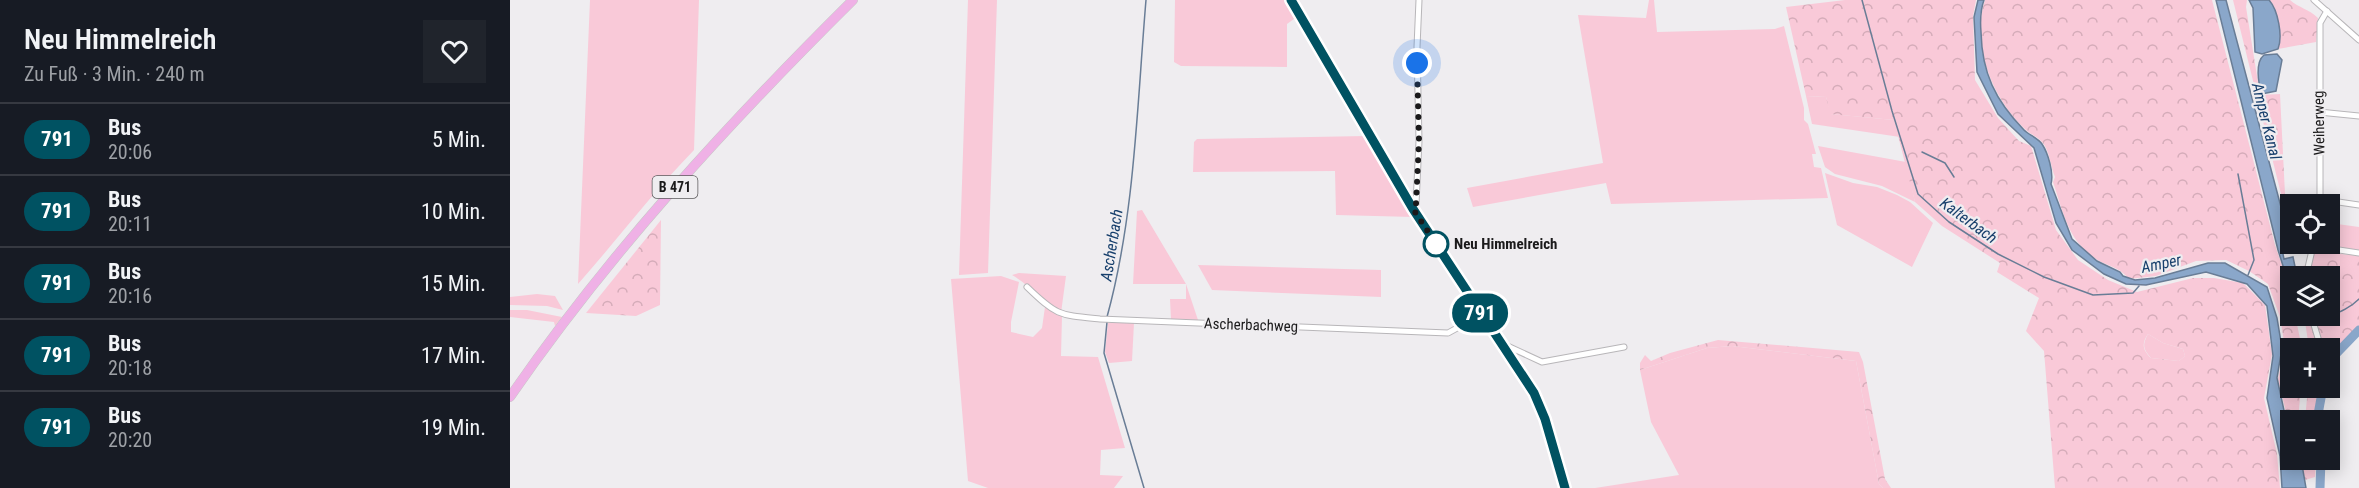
<!DOCTYPE html>
<html lang="de">
<head>
<meta charset="utf-8">
<style>
	body { margin:0; font-family:"Roboto Condensed",sans-serif; background:#20242c; color:#f1f3f6; height:100vh; display:flex; flex-direction:column; font-size:22px; white-space:nowrap }
	* { box-sizing:border-box; margin:0 }
	p { font-size:20px; color:#9ea1a6 }
	.icon { flex:none; width:33px; height:33px; fill:none; stroke:currentColor; stroke-width:2; stroke-linecap:round; stroke-linejoin:round }
	.map { position:relative; flex:1; overflow:hidden }
	.side { display:flex; flex-direction:column; background:#171b24; width:510px }
	.side>* { flex:none }
	.badge { padding:0 12px; border-radius:20px; font-size:21px; line-height:39px }
	.tools { position:absolute; left:1770px; top:194px; display:grid; gap:12px }
	.tools a { display:grid; place-items:center; width:60px; height:60px; border-radius:0px; background:#171b24; box-shadow:0 3px 15px #0003; font-size:30px }
	.you { position:absolute; width:30px; height:30px; margin:-15px; border:4px solid #fff; border-radius:50%; background:#1a73e8; box-shadow:0 0 0 9px #1a73e833 }
	.map>.badge { position:absolute; translate:-50% -50%; box-shadow:0 0 0 3px #fff }
	.round { display:grid; place-items:center; flex:none; width:63px; height:63px; border-radius:0px; background:#20242c }
	.headline { display:flex; align-items:center; justify-content:space-between; height:102px; padding:0 24px }
	h1 { font-size:28px; font-weight:600; line-height:45px }
	ul { padding:0; list-style:none }
	li { display:flex; align-items:center; gap:18px; height:72px; padding:0 24px; border-top:2px solid #363941 }
	li div { flex:1 }
	li b { display:block; font-size:22px }
	li em { font-style:normal }
	li .badge { min-width:66px; font-weight:700; text-align:center }
	main { display:flex; flex:1; min-height:0 }
	.map>svg:first-child { display:block }
	.grass { fill:#f9c9d8 }
	.forest { fill:url(#forest-crowns); fill-rule:evenodd }
	.water { fill:#8aa7ca; stroke:#697d96; stroke-width:1.5 }
	.lines { fill:none; stroke-linecap:round; stroke-linejoin:round }
	.stream { stroke:#697d96; stroke-width:1.5 }
	.river { stroke:#8aa7ca; stroke-width:9 }
	.street-casing { stroke:#b8b6b9; stroke-width:7 }
	.highway-casing { stroke:#c8c8c8; stroke-width:10 }
	.street { stroke:#fff; stroke-width:5 }
	.highway { stroke:#efb1e6; stroke-width:9 }
	.line-casing { stroke:#fff; stroke-width:14 }
	.line { stroke:#005262; stroke-width:9 }
	.walk { stroke:#1b1a1b; stroke-width:6; stroke-dasharray:0 10.8 }
	.stop-dot { fill:#fff; stroke:#005262; stroke-width:3 }
	.labels { text-anchor:middle; stroke-width:4.5; stroke-linejoin:round; paint-order:stroke }
	.shield { fill:#efedf0; stroke:#5b595b; stroke-width:1.5 }
	.shield-label { font-size:14px; font-weight:bold; fill:#1b1a1b }
	.street-label { font-size:15px; fill:#1b1a1b; stroke:#efedf0 }
	.stop-label { font-size:15px; font-weight:bold; fill:#1b1a1b; stroke:#efedf0; text-anchor:start }
	.water-label { font-size:16px; font-style:italic; fill:#173f6c; stroke:#efedf0 }
</style>
</head>
<body>
<main>
<section class="side">
<div class="headline"><div><h1>Neu Himmelreich</h1><p>Zu Fuß · 3 Min. · 240 m</p></div><a class="round"><svg class="icon" aria-label="heart" viewBox="0 0 24 24"><path d="M12 20l-8-8c-3-5 5-10 8-4 3-6 11-1 8 4z"/></svg></a></div>
<ul>
<li><span class="badge" style="background:#005262;color:#fff">791</span><div><b>Bus</b><p>20:06</p></div><em>5 Min.</em></li>
<li><span class="badge" style="background:#005262;color:#fff">791</span><div><b>Bus</b><p>20:11</p></div><em>10 Min.</em></li>
<li><span class="badge" style="background:#005262;color:#fff">791</span><div><b>Bus</b><p>20:16</p></div><em>15 Min.</em></li>
<li><span class="badge" style="background:#005262;color:#fff">791</span><div><b>Bus</b><p>20:18</p></div><em>17 Min.</em></li>
<li><span class="badge" style="background:#005262;color:#fff">791</span><div><b>Bus</b><p>20:20</p></div><em>19 Min.</em></li>
</ul>
</section>
<div class="map">
<svg width="1849" height="488" viewBox="0 0 1849 488">
	<defs>
		<pattern id="forest-crowns" width="20" height="18" patternUnits="userSpaceOnUse" patternTransform="scale(1.5)"><rect width="20" height="18" fill="#f9c9d8"/><path d="M2 6a3 3 0 1 1 6 0M12 15a3 3 0 1 1 6 0" fill="none" stroke="#d5acb9"/></pattern>
	</defs>
	<rect width="100%" height="100%" fill="#efedf0"/>
	<!-- grass -->
	<g class="grass">
		<path d="M80,0H189L184,150C143,192 107,240 68,284Z"/>
		<polygon points="458,0 487,0 478,273 449,275"/>
		<polygon points="665,0 779,0 788,16 777,24 777,67 671,66 664,62"/>
		<polygon points="1139,0 1144,0 1147,32 1265,29 1274,26 1294,108 1294,120 1298,124 1306,154 1302,154 1304,167 1311,168 1318,198 1101,204 1096,183 963,207 957,188 1093,163 1068,15 1136,18"/>
		<polygon points="1296,96 1316,97 1321,114 1384,120 1390,137 1302,124"/>
		<polygon points="856,136 904,217 826,215 825,171 683,172 684,142 687,139"/>
		<polygon points="1308,146 1396,162 1405,202 1372,186 1325,174 1315,167"/>
		<polygon points="1315,173 1343,183 1367,187 1387,195 1400,202 1423,223 1402,267 1327,225"/>
		<polygon points="632,210 676,284 688,320 661,319 660,299 676,299 676,284 623,284 627,211"/>
		<polygon points="1820,223 1849,227 1849,250 1803,244 1820,243"/>
		<polygon points="688,265 871,270 871,297 702,290"/>
		<path d="M509,273L556,276L551,313C533,302 520,285 502,275Z"/>
		<polygon points="491,276 509,282 501,322 501,332 523,337 532,328 535,307 552,316 551,356 588,357 615,448 591,450 590,475 613,476 604,488 478,488 458,481 441,279"/>
		<polygon points="27,294 45,296 53,310 37,306 0,305 0,297"/>
		<polygon points="0,310 17,310 52,317 45,326 44,322 0,317"/>
		<polygon points="598,323 624,323 622,361 599,363 595,352"/>
		<path d="M1638,334L1653,343L1673,349L1675,356L1669,361L1641,358C1633,349 1632,345 1638,334Z"/>
		<polygon points="1222,346 1346,361 1369,484 1373,488 1085,488 1169,475 1141,422 1130,370 1197,348"/>
	</g>
	<!-- forest -->
	<g class="forest">
		<path d="M1335,0H1466L1463,16L1465,80L1488,118L1509,141L1521,146L1546,230L1568,260L1598,280L1627,292L1683,278H1704L1733,283L1755,305L1762,354L1754,398L1767,454L1770,488H1545L1534,351L1516,331L1529,298L1487,272L1490,263L1432,226L1405,202L1384,120L1320,114L1316,97L1296,96L1276,7ZM1638,334L1653,343L1673,349L1675,356L1669,361L1641,358C1633,350 1631,344 1638,334Z"/>
		<path d="M1475,0H1702L1765,245L1779,286L1780,315H1785L1792,348H1780V387H1791L1788,420H1780V429L1768,379L1775,348L1770,317L1758,284L1739,271L1716,260L1686,261L1646,276L1619,279C1609,266 1595,266 1583,257C1557,238 1553,211 1543,182L1545,177C1541,167 1539,149 1532,142C1528,137 1522,135 1517,131C1483,101 1460,44 1475,0Z"/>
		<polygon points="1723,0 1737,0 1736,7 1750,95 1770,94 1775,194 1771,194"/>
		<path d="M1759,0H1780C1789,8 1799,9 1808,18L1806,42L1768,49L1770,43L1763,5Z"/>
		<polygon points="151,220 150,305 126,316 76,313"/>
		<polygon points="1804,251 1849,256 1849,335 1830,355 1820,383 1820,348 1799,348 1794,315 1820,315 1820,276 1787,276 1786,268 1800,264"/>
		<polygon points="1208,340 1349,352 1353,362 1375,479 1381,488 1373,488 1369,484 1346,361 1222,346 1197,348 1130,370 1130,363 1135,355 1141,361 1160,353"/>
		<polygon points="1798,387 1818,387 1809,420 1795,420"/>
		<polygon points="1791,459 1806,459 1805,477 1795,480"/>
	</g>
	<!-- water -->
	<g class="water">
		<path d="M1468,0H1474C1470,11 1470,20 1471,32C1472,73 1485,100 1514,130C1519,135 1528,138 1532,144C1538,153 1544,173 1541,184L1562,239L1587,261L1610,272L1613,276L1625,280L1645,278L1698,263H1715L1757,287L1767,318L1772,348L1767,378L1778,429L1780,430V459H1791L1796,488H1772L1770,456L1757,398L1763,356L1757,306L1737,284L1696,272L1636,285L1616,284L1594,274L1562,250L1546,223L1524,148L1488,114L1467,72L1464,17Z"/>
		<polygon points="1706,0 1716,0 1779,237 1782,247 1772,249 1774,259 1783,257 1787,276 1780,276 1780,288 1768,250"/>
		<path d="M1739,0H1759C1768,10 1773,36 1768,49L1752,54L1745,52L1743,8Z"/>
		<path d="M1767,54L1772,60L1766,91L1752,94C1748,83 1745,62 1754,55Z"/>
	</g>
	<g class="lines">
		<!-- stream -->
		<g class="stream">
			<polyline points="1352,0 1382,111 1408,194 1439,222 1488,254 1534,277 1583,295 1623,293 1629,286"/>
			<polyline points="1412,152 1435,163 1444,177"/>
			<polyline points="1728,174 1744,260 1738,275"/>
			<path d="M597,317C625,215 627,105 636,0"/>
			<polyline points="597,322 594,353 634,488"/>
			<path d="M1806,322C1822,314 1836,312 1849,299"/>
		</g>
		<!-- river -->
		<g class="river">
			<polyline points="1820,370 1825,355 1849,330"/>
			<polyline points="1807,420 1813,387"/>
			<polyline points="1810,488 1811,459"/>
		</g>
		<defs>
			<g id="street">
				<polyline points="781,0 903,209 1024,393 1035,419 1056,488"/>
				<polyline points="1804,0 1849,40"/>
				<polyline points="1817,11 1810,23 1810,196 1815,200 1849,205"/>
				<polyline points="1809,112 1849,116"/>
				<polyline points="903,209 906,204 909,141 907,47 909,0"/>
				<polyline points="1796,276 1803,246 1849,253"/>
				<path d="M517,287C547,316 549,315 590,319L938,333L971,315"/>
				<polyline points="1801,315 1808,338 1808,348"/>
				<polyline points="993,344 1032,362 1114,347"/>
			</g>
			<path id="highway" d="M0,397C99,253 219,123 343,0"/>
		</defs>
		<!-- street casing -->
		<use href="#street" class="street-casing"/>
		<!-- highway casing -->
		<use href="#highway" class="highway-casing"/>
		<!-- street -->
		<use href="#street" class="street"/>
		<!-- highway -->
		<use href="#highway" class="highway"/>
	</g>
	<g class="lines">
		<defs>
			<polyline id="line" points="781,0 903,209 1024,393 1035,419 1055,488"/>
		</defs>
		<!-- line casing -->
		<use href="#line" class="line-casing"/>
		<!-- line -->
		<use href="#line" class="line"/>
		<!-- walk -->
		<polyline class="walk" points="907,63 909,141 906,204 903,209 926,244"/>
	</g>
	<!-- markers -->
	<circle class="stop-dot" cx="926" cy="244" r="12"/>
	<g class="labels">
		<!-- shield labels -->
		<rect class="shield" x="142.5" y="176" width="45" height="22" rx="4.5"/>
		<g class="shield-label">
			<text x="165" y="192">B 471</text>
		</g>
		<!-- street labels -->
		<g class="street-label">
			<text transform="translate(1809 123) rotate(-91)" y="5">Weiherweg</text>
			<text transform="translate(741 325) rotate(2)" y="5">Ascherbachweg</text>
		</g>
		<!-- stop labels -->
		<g class="stop-label">
			<text x="944" y="249">Neu Himmelreich</text>
		</g>
		<!-- water labels -->
		<g class="water-label">
			<text transform="translate(1757 121) rotate(76)" y="6">Amper Kanal</text>
			<text transform="translate(1459 220) rotate(36)" y="6">Kalterbach</text>
			<text transform="translate(601 245) rotate(-81)" y="6">Ascherbach</text>
			<text transform="translate(1651 263) rotate(-12)" y="6">Amper</text>
		</g>
	</g>
</svg>
<div class="tools">
<a><svg class="icon" aria-label="locate" viewBox="0 0 24 24"><circle cx="12" cy="12" r="6"/><path d="M12 2v4M12 18v4M2 12h4M18 12h4"/></svg></a>
<a><svg class="icon" aria-label="layers" viewBox="0 0 24 24"><path d="M12 4l9 5-9 5-9-5zM3 14l9 5 9-5"/></svg></a>
<a>+</a>
<a>−</a>
</div>
<div class="you" style="left:907px;top:63px"></div>
<b class="badge" style="left:970px;top:313px;background:#005262;color:#fff">791</b>
</div>
</main>
</body>
</html>
